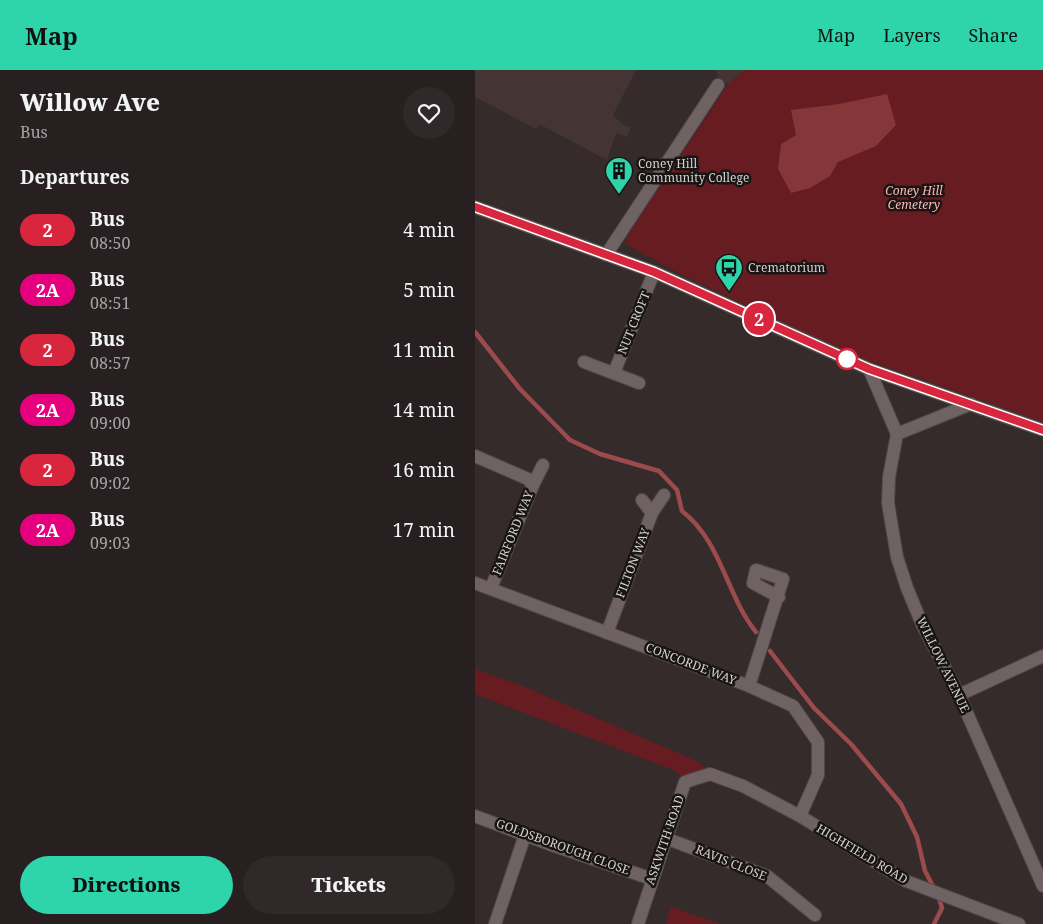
<!DOCTYPE html>
<html lang="en">
<head>
<meta charset="utf-8">
<style>
	body { margin:0; font-family:"Noto Serif",serif; background:#302829; color:#f1f3f6; height:100vh; display:flex; flex-direction:column; font-size:19px; white-space:nowrap }
	* { box-sizing:border-box; margin:0 }
	p { font-size:16px; color:#a5a3a5 }
	.icon { flex:none; width:28px; height:28px; fill:none; stroke:currentColor; stroke-width:2; stroke-linecap:round; stroke-linejoin:round }
	.map { position:relative; flex:1; overflow:hidden }
	.details { display:flex; flex-direction:column; background:#282020; width:475px }
	.details>* { flex:none }
	.badge { padding:0 10px; border-radius:16px; font-size:18px; line-height:32px }
	.map>.badge { position:absolute; translate:-50% -50%; box-shadow:0 0 0 2px #fff }
	h2 { padding:0 20px; font-size:19px; line-height:45px }
	.round { display:grid; place-items:center; flex:none; width:52px; height:52px; border-radius:26px; background:#302829 }
	.headline { display:flex; align-items:center; justify-content:space-between; height:85px; padding:0 20px }
	h1 { font-size:24px; font-weight:800; line-height:38px }
	.primary-button { display:flex; gap:10px; margin-top:auto; padding:10px 20px }
	.primary-button a { flex:1; height:58px; border-radius:30px; background:#2ed4aa; color:#111; font-size:20px; font-weight:800; line-height:58px; text-align:center }
	.primary-button a+a { background:#302829; color:#f1f3f6 }
	ul { padding:0; list-style:none }
	li { display:flex; align-items:center; gap:15px; height:60px; padding:0 20px }
	li div { flex:1 }
	li b { display:block; font-size:19px }
	li em { font-style:normal }
	li .badge { min-width:55px; font-weight:700; text-align:center }
	header { display:flex; align-items:center; gap:30px; box-sizing:border-box; height:70px; padding:0 25px; background:#2ed4aa; color:#111 }
	header strong { font-size:24px }
	nav { display:flex; gap:28px; margin-inline-start:auto; font-size:18px }
	main { display:flex; flex:1; min-height:0 }
	.map>svg:first-child { display:block }
	.built { fill:#443433 }
	.green { fill:#661c21 }
	.forest { fill:#843639 }
	.lines { fill:none; stroke-linecap:round; stroke-linejoin:round }
	.stream { stroke:#9c4b4d; stroke-width:4.5 }
	.minor-casing { stroke:#504848; stroke-width:14 }
	.minor { stroke:#6e6362; stroke-width:12 }
	.line-casing { stroke:#fff; stroke-width:11 }
	.line { stroke:#d7263d; stroke-width:8 }
	.stop-dot { fill:#fff; stroke:#d7263d; stroke-width:2.5 }
	.labels { text-anchor:middle; stroke-width:5; stroke-linejoin:round; paint-order:stroke }
	.poi-label { font-size:12px; fill:#d6cfcf; stroke:#191515; text-anchor:start }
	.park-label { font-size:12px; font-style:italic; fill:#feb7b5; stroke:#191515 }
	.street-label { font-size:12px; fill:#d6cfcf; stroke:#191515 }
</style>
</head>
<body>
<header>
<strong>Map</strong>
<nav><a>Map</a><a>Layers</a><a>Share</a></nav>
</header>
<main>
<section class="details">
<div class="headline"><div><h1>Willow Ave</h1><p>Bus</p></div><a class="round"><svg class="icon" aria-label="heart" viewBox="0 0 24 24"><path d="M12 20l-8-8c-3-5 5-10 8-4 3-6 11-1 8 4z"/></svg></a></div>
<h2>Departures</h2>
<ul>
<li><span class="badge" style="background:#d7263d;color:#fff">2</span><div><b>Bus</b><p>08:50</p></div><em>4 min</em></li>
<li><span class="badge" style="background:#e6007e;color:#fff">2A</span><div><b>Bus</b><p>08:51</p></div><em>5 min</em></li>
<li><span class="badge" style="background:#d7263d;color:#fff">2</span><div><b>Bus</b><p>08:57</p></div><em>11 min</em></li>
<li><span class="badge" style="background:#e6007e;color:#fff">2A</span><div><b>Bus</b><p>09:00</p></div><em>14 min</em></li>
<li><span class="badge" style="background:#d7263d;color:#fff">2</span><div><b>Bus</b><p>09:02</p></div><em>16 min</em></li>
<li><span class="badge" style="background:#e6007e;color:#fff">2A</span><div><b>Bus</b><p>09:03</p></div><em>17 min</em></li>
</ul>
<div class="primary-button"><a>Directions</a><a>Tickets</a></div>
</section>
<div class="map">
<svg width="568" height="854" viewBox="0 0 568 854">
	<rect width="100%" height="100%" fill="#352b2b"/>
	<!-- built -->
	<g class="built">
		<polygon points="0,0 161,0 138,45 148,55 156,57 152,67 141,63 132,90 64,54 61,59 0,27"/>
		<polygon points="241,0 270,0 253,14 244,8"/>
	</g>
	<!-- green -->
	<g class="green">
		<polygon points="270,0 568,0 568,352 378,285 209,206 150,174 154,163 253,14"/>
		<polygon points="0,599 43,614 224,692 235,704 210,712 201,701 0,624"/>
		<polygon points="196,837 245,854 191,854"/>
	</g>
	<!-- forest -->
	<polygon class="forest" points="412,24 421,55 401,76 363,92 355,106 335,118 316,123 303,99 306,74 321,65 316,40 364,34"/>
	<g class="lines">
		<!-- stream -->
		<g class="stream">
			<path d="M0,262L45,319L95,370L125,384L184,401L202,420L207,441C247,472 251,525 281,562"/>
			<polyline points="295,581 339,638 376,674 426,734 442,767 450,801 459,818"/>
			<polyline points="459,854 467,838 463,825"/>
		</g>
		<defs>
			<g id="minor">
				<polyline points="0,137 179,202 394,299 568,360"/>
				<polyline points="131,185 243,15"/>
				<polyline points="109,292 164,313"/>
				<polyline points="394,299 422,364 414,407 413,433 422,487 432,518 447,554 484,625 568,816"/>
				<polyline points="139,303 179,202"/>
				<polyline points="422,364 496,334"/>
				<polyline points="0,386 53,409 58,415 16,518"/>
				<polyline points="58,415 68,395"/>
				<polyline points="167,430 177,443"/>
				<polyline points="0,513 274,616 318,636 343,672 343,705 325,746"/>
				<polyline points="132,563 177,443 189,425"/>
				<polyline points="274,616 308,509 281,500 278,513 304,527"/>
				<polyline points="484,625 568,586"/>
				<polyline points="0,746 74,774 177,809"/>
				<polyline points="190,768 292,806 340,845"/>
				<polyline points="20,854 50,765"/>
				<polyline points="163,854 210,712 235,704 268,716 325,746 431,811 544,854"/>
			</g>
		</defs>
		<!-- minor casing -->
		<use href="#minor" class="minor-casing"/>
		<!-- minor -->
		<use href="#minor" class="minor"/>
	</g>
	<g class="lines">
		<defs>
			<polyline id="line" points="0,137 179,202 394,299 568,360"/>
		</defs>
		<!-- line casing -->
		<use href="#line" class="line-casing"/>
		<!-- line -->
		<use href="#line" class="line"/>
	</g>
	<!-- icons -->
	<defs>
		<symbol id="building-pin" viewBox="-11 -11 22 30"><path d="M0 17L-7.5 6A9.5 9.5 0 1 1 7.5 6Z" fill="#2ed4aa" stroke="#191515"/><path d="M-4-6H4V6H1V3H-1V6H-4ZM-2.5-4.3h1.7v1.8h-1.7ZM.8-4.3h1.7v1.8H.8ZM-2.5-1h1.7V.8h-1.7ZM.8-1h1.7V.8H.8Z" fill="#111"/></symbol>
		<symbol id="bus-pin" viewBox="-11 -11 22 30"><path d="M0 17L-7.5 6A9.5 9.5 0 1 1 7.5 6Z" fill="#2ed4aa" stroke="#191515"/><path d="M-5-6H5V4H4V6H2V4H-2V6H-4V4H-5ZM-3.5-4V0h7V-4ZM-3.5 1.2v1.5H-2V1.2ZM2 1.2v1.5H3.5V1.2Z" fill="#111"/></symbol>
	</defs>
	<g fill-rule="evenodd">
		<use href="#building-pin" x="128" y="85" width="32" height="43"/>
		<use href="#bus-pin" x="238" y="182" width="32" height="43"/>
	</g>
	<!-- markers -->
	<circle class="stop-dot" cx="372" cy="289" r="10"/>
	<g class="labels">
		<!-- poi labels -->
		<g class="poi-label">
			<text x="163" y="98">Coney Hill<tspan x="163" dy="14">Community College</tspan></text>
			<text x="273" y="202">Crematorium</text>
		</g>
		<!-- park labels -->
		<g class="park-label">
			<text x="439" y="125">Coney Hill<tspan x="439" dy="14">Cemetery</tspan></text>
		</g>
		<!-- street labels -->
		<g class="street-label">
			<text transform="translate(159 253) rotate(-68)" y="4">NUT CROFT</text>
			<text transform="translate(38 463) rotate(-68)" y="4">FAIRFORD WAY</text>
			<text transform="translate(158 493) rotate(-69)" y="4">FILTON WAY</text>
			<text transform="translate(216 594) rotate(21)" y="4">CONCORDE WAY</text>
			<text transform="translate(468 595) rotate(64)" y="4">WILLOW AVENUE</text>
			<text transform="translate(190 770) rotate(-71)" y="4">ASKWITH ROAD</text>
			<text transform="translate(88 777) rotate(20)" y="4">GOLDSBOROUGH CLOSE</text>
			<text transform="translate(387 784) rotate(31)" y="4">HIGHFIELD ROAD</text>
			<text transform="translate(256 793) rotate(22)" y="4">RAVIS CLOSE</text>
		</g>
	</g>
</svg>
<b class="badge" style="left:284px;top:249px;background:#d7263d;color:#fff">2</b>
</div>
</main>
</body>
</html>
